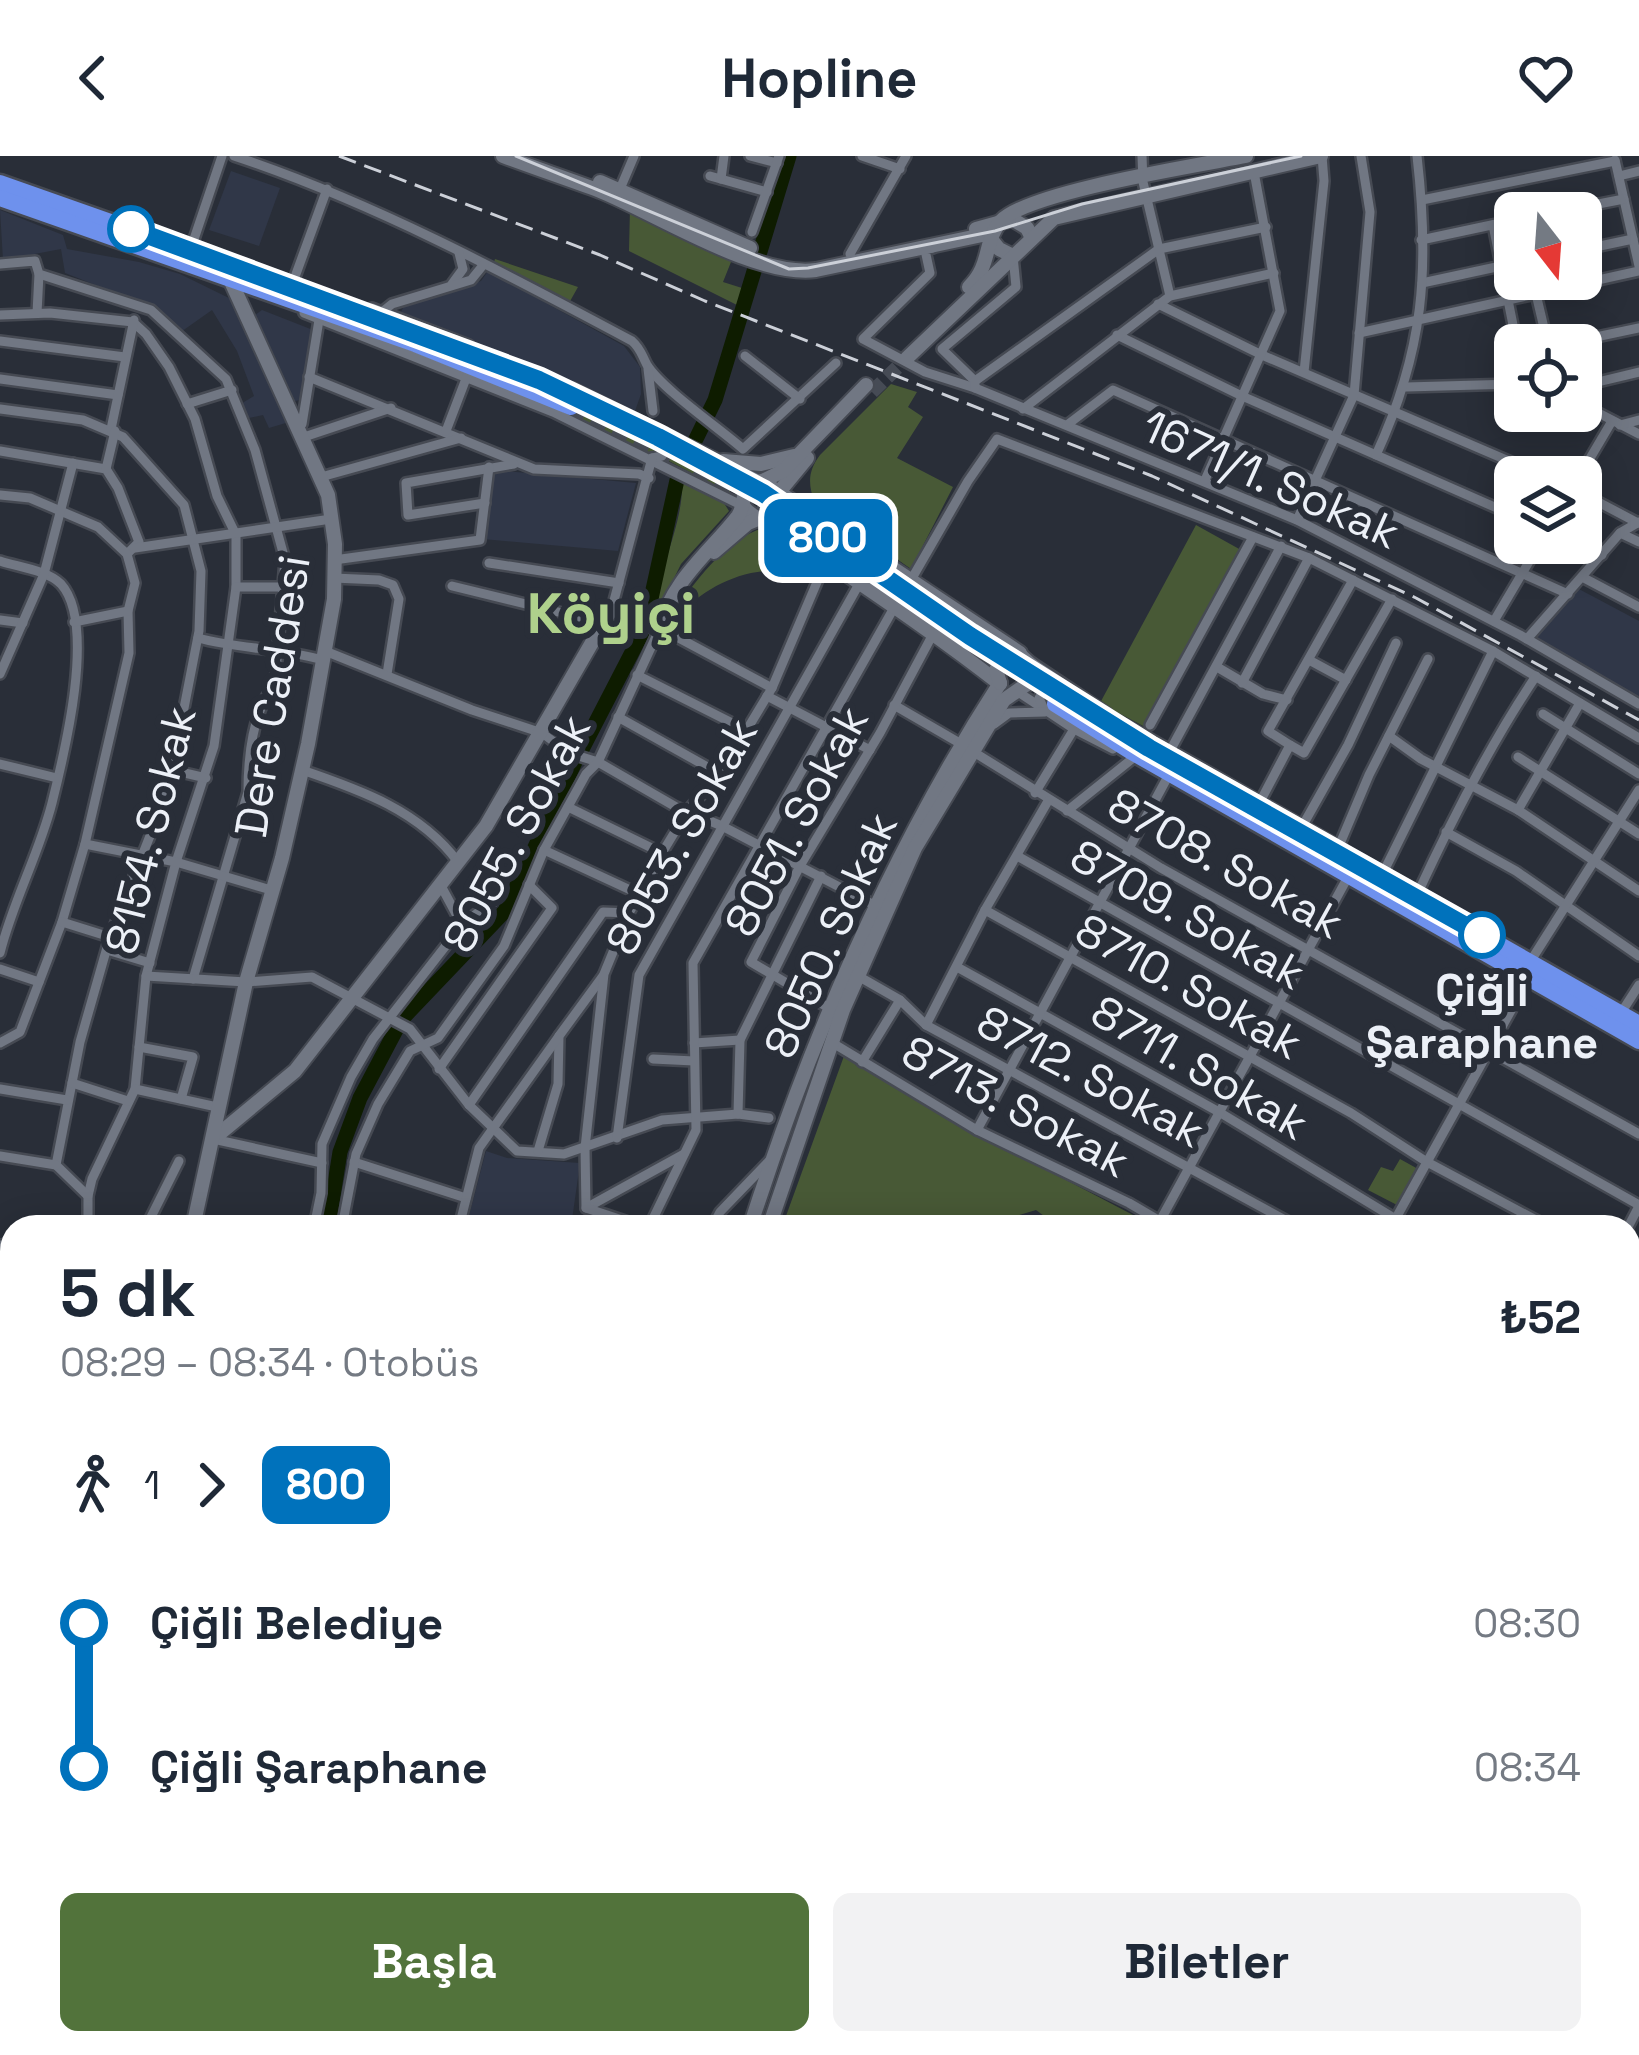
<!DOCTYPE html>
<html lang="tr">
<head>
<meta charset="utf-8">
<style>
	body { margin:0; font-family:"Space Grotesk",sans-serif; background:#f2f2f3; color:#1f2937; height:100vh; display:flex; flex-direction:column; font-size:45px; white-space:nowrap }
	* { box-sizing:border-box; margin:0 }
	p { font-size:39px; color:#747a83 }
	.icon { flex:none; width:66px; height:66px; fill:none; stroke:currentColor; stroke-width:2; stroke-linecap:round; stroke-linejoin:round }
	.map { position:relative; flex:1; overflow:hidden }
	.panel { position:absolute; left:0px; top:1059px; width:1641px; height:840px; display:flex; flex-direction:column; background:#fff; border-radius:36px 36px 0 0; box-shadow:0 6px 30px #0003 }
	.panel>* { flex:none }
	.badge { padding:0 24px; border-radius:18px; font-size:42px; line-height:78px }
	.needle { width:78px; rotate:163deg }
	.buttons { position:absolute; left:1494px; top:36px; display:grid; gap:24px }
	.buttons a { display:grid; place-items:center; width:108px; height:108px; border-radius:18px; background:#fff; box-shadow:0 6px 30px #0003; font-size:60px }
	.map>.badge { position:absolute; translate:-50% -50%; box-shadow:0 0 0 6px #fff }
	.legs { display:flex; align-items:center; gap:18px; height:132px; padding:0 60px; font-size:39px }
	.legs p { margin-inline-start:auto }
	.headline { display:flex; align-items:center; justify-content:space-between; height:204px; padding:0 60px }
	h1 { font-size:66px; font-weight:700; line-height:90px }
	.button { display:flex; gap:24px; margin-top:auto; padding:24px 60px }
	.button a { flex:1; height:138px; border-radius:18px; background:#52733b; color:#fff; font-size:48px; font-weight:700; line-height:138px; text-align:center }
	.button a+a { background:#f2f2f3; color:#1f2937 }
	ul { padding:0 60px; list-style:none }
	li { display:flex; align-items:center; gap:42px; height:144px; font-size:45px }
	li i { display:grid; place-items:center; width:18px; height:100%; margin:0 15px; background:currentColor }
	li i::after { content:''; width:30px; height:30px; margin:-15px; border:9px solid; border-radius:50%; background:#fff }
	li p { margin-inline-start:auto }
	li:first-child i { background:linear-gradient(#0000 50%,currentColor 0) }
	li:last-child i { background:linear-gradient(currentColor 50%,#0000 0) }
	header { display:flex; justify-content:space-between; align-items:center; height:156px; padding:0 60px; background:#fff; font-size:54px; font-weight:700 }
	.map>svg:first-child { display:block }
	.built { fill:#303748 }
	.green { fill:#485936 }
	.lines { fill:none; stroke-linecap:round; stroke-linejoin:round }
	.stream { stroke:#0e1c00; stroke-width:3 }
	.canal { stroke:#0e1c00; stroke-width:9 }
	.river { stroke:#0e1c00; stroke-width:15 }
	.secondary-tunnel { stroke:#464b55; stroke-width:14; stroke-dasharray:14 7; stroke-linecap:butt }
	.highway-tunnel { stroke:#464b55; stroke-width:16; stroke-dasharray:16 8; stroke-linecap:butt }
	.street-casing { stroke:#464a53; stroke-width:14 }
	.secondary-casing { stroke:#464a53; stroke-width:18 }
	.highway-casing { stroke:#464a53; stroke-width:21 }
	.street { stroke:#717783; stroke-width:9 }
	.secondary { stroke:#717783; stroke-width:14 }
	.highway { stroke:#6e91ed; stroke-width:16 }
	.tram { stroke:#ccd0d8; stroke-width:3 }
	.rail { stroke:#ccd0d8; stroke-width:3; stroke-dasharray:18 9; stroke-linecap:butt }
	.line-1-casing { stroke:#fff; stroke-width:27 }
	.line-1 { stroke:#0072bc; stroke-width:18 }
	.stop-1-dot { fill:#fff; stroke:#0072bc; stroke-width:6 }
	.labels { text-anchor:middle; stroke-width:12; stroke-linejoin:round; paint-order:stroke }
	.street-label { font-size:45px; fill:#ecf0f7; stroke:#292e38 }
	.stop-label { font-size:45px; font-weight:bold; fill:#ecf0f7; stroke:#292e38 }
	.district-label { font-size:57px; font-weight:bold; fill:#afd18c; stroke:#292e38 }
</style>
</head>
<body>
<header><svg class="icon" aria-label="back" viewBox="0 0 24 24"><path d="M15 5l-7 7 7 7"/></svg>Hopline<svg class="icon" aria-label="heart" viewBox="0 0 24 24"><path d="M12 20l-8-8c-3-5 5-10 8-4 3-6 11-1 8 4z"/></svg></header>
<div class="map">
<svg width="1639" height="1899" viewBox="0 0 1639 1899">
	<rect width="100%" height="100%" fill="#292e38"/>
	<!-- built -->
	<g class="built">
		<polygon points="231,15 280,32 259,90 209,74"/>
		<polygon points="0,54 63,79 67,93 139,106 180,118 231,143 289,266 269,272 263,259 244,263 239,249 254,240 237,195 212,154 178,178 156,158 154,150 144,154 126,141 65,117 61,93 3,104"/>
		<polygon points="488,115 624,190 640,211 641,238 635,255 400,158 404,150 481,125"/>
		<polygon points="262,154 313,174 304,243 291,246 251,162"/>
		<polygon points="494,314 636,327 618,395 483,383"/>
		<polygon points="1577,432 1639,465 1639,547 1532,483"/>
		<polygon points="486,995 507,1002 580,1007 571,1071 466,1071"/>
	</g>
	<!-- green -->
	<g class="green">
		<polygon points="630,52 733,101 723,126 742,132 739,150 629,95"/>
		<polygon points="495,103 578,131 569,147 493,109"/>
		<path d="M891,228L917,236L908,251L923,261L897,302L953,331L911,413L814,345C808,327 808,315 820,299Z"/>
		<polygon points="582,242 658,276 663,281 662,291 649,297 574,260"/>
		<polygon points="674,284 740,318 729,337 665,303 673,295"/>
		<path d="M682,324L722,344L729,355L681,408L658,455C657,410 684,370 682,324Z"/>
		<polygon points="791,353 797,353 994,489 984,506 783,369"/>
		<polygon points="1196,369 1241,394 1145,571 1100,547"/>
		<path d="M768,371L803,394L787,414C739,413 708,430 674,462L670,461C693,429 727,379 768,371Z"/>
		<polygon points="844,900 965,971 1156,1071 1059,1071 1036,1054 980,1071 782,1071"/>
		<polygon points="1400,1003 1418,1013 1397,1049 1368,1034 1381,1011 1393,1015"/>
		<polygon points="982,1887 1226,1887 1227,1899 987,1899"/>
	</g>
	<g class="lines">
		<!-- stream -->
		<polyline class="stream" points="476,1899 478,1887"/>
		<!-- canal -->
		<polyline class="canal" points="0,1676 12,1670"/>
		<!-- river -->
		<g class="river">
			<polyline points="696,283 715,244 789,0"/>
			<polyline points="647,461 677,324"/>
			<polyline points="580,597 642,477"/>
			<polyline points="401,864 505,755 575,606"/>
			<polyline points="328,1071 340,996 360,942 397,872"/>
		</g>
		<!-- secondary-tunnel -->
		<polyline class="secondary-tunnel" points="872,236 907,202"/>
		<!-- highway-tunnel -->
		<g class="highway-tunnel">
			<polyline points="575,238 763,337 1061,538"/>
			<polyline points="571,251 672,301"/>
			<polyline points="695,314 821,390"/>
		</g>
		<defs>
			<g id="street">
				<path d="M234,0C370,45 505,117 632,185C641,193 641,198 647,209C662,233 719,272 743,293L836,207"/>
				<polyline points="750,0 777,7"/>
				<polyline points="862,0 900,13"/>
				<polyline points="1142,0 1143,26 1170,140"/>
				<polyline points="1615,4 1639,110"/>
				<polyline points="710,20 767,36"/>
				<polyline points="1619,20 1639,15"/>
				<polyline points="721,23 724,0"/>
				<polyline points="620,33 634,0"/>
				<polyline points="1422,44 1615,5"/>
				<polyline points="1552,57 1624,43"/>
				<polyline points="1493,69 1517,189"/>
				<polyline points="752,76 779,0"/>
				<polyline points="1421,84 1515,64"/>
				<polyline points="933,92 925,94 930,117 863,183 925,216 975,232 1297,364 1520,479 1639,548"/>
				<polyline points="1581,94 1633,83"/>
				<polyline points="190,95 222,0"/>
				<polyline points="850,98 906,0"/>
				<path d="M0,108L35,105L39,118L151,154L226,223L255,294L285,404L275,528C253,555 248,601 248,636L193,823"/>
				<polyline points="1422,127 1515,107"/>
				<polyline points="452,128 463,113 459,97"/>
				<polyline points="292,129 327,33"/>
				<polyline points="1536,138 1548,189"/>
				<polyline points="1158,148 1262,199 1546,321"/>
				<polyline points="372,152 469,189"/>
				<polyline points="382,156 392,148 471,124 484,108"/>
				<polyline points="37,157 39,118"/>
				<polyline points="304,157 553,256 743,350"/>
				<polyline points="0,159 50,157 133,166 146,178 169,211 195,263 217,340 236,379 236,431 214,590 176,706 146,820 135,933 92,1023 88,1040 88,1071"/>
				<polyline points="1359,177 1639,115"/>
				<polyline points="1117,179 1242,240 1515,360"/>
				<polyline points="0,185 125,201"/>
				<polyline points="1558,189 1639,172"/>
				<polyline points="745,200 800,243"/>
				<polyline points="648,213 653,255"/>
				<polyline points="1304,216 1324,25 1322,0"/>
				<polyline points="309,221 534,313 639,318 649,322"/>
				<polyline points="0,223 118,239"/>
				<polyline points="975,225 942,193 1016,131 1013,100"/>
				<polyline points="1581,230 1639,216"/>
				<polyline points="1406,231 1515,228"/>
				<polyline points="573,232 762,325"/>
				<polyline points="975,232 975,225 1159,93 1266,71"/>
				<polyline points="187,248 232,234"/>
				<polyline points="1581,248 1639,278"/>
				<polyline points="0,253 83,264 123,281 184,349 201,415 199,475 172,614 161,652 110,781 80,886 56,1009 88,1040"/>
				<polyline points="1023,253 1170,140 1274,117"/>
				<polyline points="1514,255 1515,254"/>
				<polyline points="302,268 319,164"/>
				<polyline points="1067,269 1113,234 1568,438"/>
				<polyline points="1620,269 1639,264"/>
				<polyline points="111,273 134,164"/>
				<polyline points="446,275 467,220"/>
				<polyline points="304,281 391,252"/>
				<polyline points="0,295 106,313 118,332 139,386 127,398"/>
				<path d="M1376,299C1424,195 1430,113 1417,0"/>
				<polyline points="652,302 662,300 668,291 665,277"/>
				<polyline points="106,313 115,275"/>
				<polyline points="321,321 461,282"/>
				<polyline points="1579,321 1612,265"/>
				<polyline points="1205,324 1280,155 1254,16"/>
				<polyline points="1581,337 1638,367"/>
				<polyline points="0,339 30,342 98,371 127,398 135,427 128,455 129,497 85,688 62,766 20,876 0,887"/>
				<polyline points="485,347 408,359 406,327 514,308"/>
				<polyline points="1297,364 1354,239 1370,56 1361,0"/>
				<polyline points="1620,377 1639,386"/>
				<polyline points="1575,387 1602,399"/>
				<polyline points="135,392 331,363"/>
				<polyline points="334,404 480,384 489,311"/>
				<path d="M0,405C18,411 47,414 61,428C97,468 64,599 52,647C39,698 13,745 0,797"/>
				<polyline points="489,407 619,427"/>
				<polyline points="334,422 379,424 393,429 399,443 387,518"/>
				<polyline points="1584,422 1639,451"/>
				<polyline points="911,424 968,325 997,283 1309,402 1493,495 1639,582"/>
				<polyline points="452,430 603,467"/>
				<polyline points="236,431 282,431"/>
				<polyline points="612,452 652,302"/>
				<polyline points="0,464 23,467"/>
				<polyline points="1494,465 1540,387"/>
				<polyline points="74,466 128,455"/>
				<path d="M198,482C239,493 281,492 323,504"/>
				<polyline points="1527,483 1620,377 1639,366"/>
				<polyline points="325,495 472,554 542,577 569,597 598,606 676,651 722,670 876,750"/>
				<polyline points="1309,504 1346,524"/>
				<polyline points="1031,506 1107,557"/>
				<polyline points="1217,511 1263,538 1287,544"/>
				<polyline points="0,518 44,418 73,307"/>
				<polyline points="637,519 746,574"/>
				<polyline points="1242,527 1309,402"/>
				<polyline points="1015,534 1074,573 1113,593"/>
				<polyline points="767,540 870,594"/>
				<polyline points="894,549 963,589"/>
				<polyline points="1043,551 1039,542 1049,528 1064,529"/>
				<polyline points="1543,558 1639,618"/>
				<polyline points="618,561 720,618"/>
				<polyline points="994,568 1009,557 1045,556"/>
				<polyline points="1126,569 1339,690 1369,714"/>
				<polyline points="1150,569 1253,381"/>
				<polyline points="1389,580 1421,603 1518,654 1639,735"/>
				<polyline points="1290,589 1268,575 1353,424"/>
				<polyline points="1171,593 1281,390"/>
				<polyline points="972,595 1161,712 1639,978"/>
				<polyline points="1518,601 1639,678"/>
				<polyline points="0,608 57,622"/>
				<polyline points="172,614 206,622"/>
				<path d="M302,614C361,634 420,655 458,706"/>
				<polyline points="1035,637 1074,573"/>
				<polyline points="1261,644 1290,589 1304,597 1392,443"/>
				<polyline points="568,651 662,697"/>
				<polyline points="1518,654 1580,547"/>
				<polyline points="1067,655 1132,603"/>
				<polyline points="1303,669 1348,589 1396,487"/>
				<polyline points="1446,676 1516,715 1639,800"/>
				<polyline points="85,688 176,706 271,734"/>
				<polyline points="1339,690 1369,619 1428,503"/>
				<polyline points="544,694 639,738"/>
				<polyline points="1019,701 1639,1049"/>
				<polyline points="1381,721 1493,495"/>
				<path d="M1416,741C1451,665 1489,590 1536,520"/>
				<polyline points="985,754 1351,957 1427,1006 1549,1071"/>
				<polyline points="62,766 110,781"/>
				<polyline points="462,769 495,743"/>
				<polyline points="107,794 150,807"/>
				<polyline points="1530,806 1639,634"/>
				<polyline points="957,811 1219,956 1409,1071"/>
				<polyline points="0,813 39,826"/>
				<polyline points="146,820 246,826 312,821 410,873 469,949 517,995 564,998 662,964 738,958 769,962"/>
				<polyline points="858,820 900,844 926,869 1298,1071"/>
				<polyline points="829,852 751,806 800,710 880,577 933,478"/>
				<polyline points="1621,857 1639,829"/>
				<polyline points="926,869 985,754 1048,645"/>
				<polyline points="831,886 977,974 1129,1047 1170,1071"/>
				<polyline points="694,887 740,884"/>
				<polyline points="139,891 193,901 181,943"/>
				<polyline points="653,903 694,905"/>
				<polyline points="862,906 900,844"/>
				<polyline points="439,913 552,752 529,729"/>
				<polyline points="72,927 128,945"/>
				<polyline points="0,933 67,944"/>
				<polyline points="135,933 217,951"/>
				<polyline points="469,949 603,756 629,757"/>
				<polyline points="738,958 740,884 821,720"/>
				<polyline points="977,974 1166,624"/>
				<polyline points="617,982 639,819 859,428"/>
				<polyline points="213,983 322,1007"/>
				<polyline points="538,995 558,928 559,880 603,820"/>
				<polyline points="0,1000 56,1009"/>
				<polyline points="354,1006 466,1042"/>
				<polyline points="586,1052 684,998"/>
				<polyline points="1160,1065 1349,719"/>
				<polyline points="146,1071 179,1005"/>
				<polyline points="314,1071 321,1037 322,988 351,921 373,883 462,769 440,728"/>
				<polyline points="342,1071 356,998 378,948 410,895 438,882 504,790 544,694 586,618 598,606 660,472 772,532"/>
				<polyline points="459,1071 479,992 559,880"/>
				<polyline points="643,1071 586,1052 585,992 604,818 629,757 662,697 688,654 722,615 772,532 826,405"/>
				<polyline points="649,1071 696,974 693,807 895,450"/>
				<polyline points="712,1071 720,1056 769,1005"/>
				<polyline points="1027,1071 1044,1071"/>
				<polyline points="1391,1071 1528,824"/>
				<polyline points="1628,1071 1639,1050"/>
				<polyline points="0,1089 12,1089"/>
				<polyline points="1629,1115 1639,1120"/>
				<polyline points="1629,1191 1639,1196"/>
				<polyline points="0,1197 12,1194"/>
				<polyline points="0,1213 12,1229"/>
				<polyline points="1629,1263 1639,1268"/>
				<polyline points="0,1264 12,1247"/>
				<polyline points="1629,1338 1639,1345"/>
				<polyline points="0,1362 12,1357"/>
				<polyline points="0,1430 12,1424"/>
				<polyline points="1629,1456 1639,1451"/>
				<polyline points="0,1459 12,1467"/>
				<polyline points="1629,1534 1639,1539"/>
				<polyline points="0,1571 12,1581"/>
				<polyline points="0,1622 12,1615"/>
				<polyline points="1629,1659 1639,1666"/>
				<polyline points="0,1717 12,1722"/>
				<polyline points="0,1776 12,1762"/>
				<polyline points="0,1788 12,1785"/>
				<polyline points="0,1828 12,1825"/>
				<polyline points="0,1867 12,1863"/>
				<polyline points="53,1887 57,1899"/>
				<polyline points="140,1887 159,1899"/>
				<polyline points="225,1887 235,1899"/>
				<polyline points="330,1887 341,1899"/>
				<polyline points="402,1887 404,1899"/>
				<polyline points="420,1887 420,1899"/>
				<polyline points="508,1887 508,1899"/>
				<polyline points="555,1887 558,1899"/>
				<polyline points="678,1887 683,1899"/>
				<polyline points="1294,1887 1307,1899"/>
				<polyline points="78,1899 123,1887"/>
				<polyline points="312,1899 322,1887"/>
				<polyline points="923,1899 955,1887"/>
				<polyline points="995,1899 1001,1887"/>
				<polyline points="1343,1899 1352,1887"/>
			</g>
			<g id="secondary">
				<path d="M503,0C535,12 568,23 600,35C657,58 756,122 816,114L987,78L999,93L1013,100"/>
				<polyline points="600,26 750,92"/>
				<polyline points="976,73 1012,63 1027,72 1032,82"/>
				<path d="M969,131C992,109 983,85 1001,65C1027,36 1200,9 1246,0"/>
				<polyline points="907,202 1054,62 1321,0"/>
				<polyline points="723,305 761,308 794,300"/>
				<polyline points="762,325 1020,497"/>
				<path d="M743,350C753,364 769,365 782,374C856,425 930,473 1000,528"/>
				<polyline points="714,396 748,367 775,356 779,336 807,302"/>
				<path d="M213,983L295,915L486,670L612,452L635,465L660,472C671,425 710,396 738,360C744,351 742,343 746,333L783,315L866,229"/>
				<polyline points="193,1071 246,826 282,702 308,588 334,443 335,388 328,339 229,121"/>
				<path d="M750,1071C811,881 891,696 1000,527"/>
				<polyline points="769,1071 843,854 915,692 1004,544 1030,526 1031,509 1019,498 1003,502 996,514 1000,527"/>
				<polyline points="0,1489 12,1479"/>
				<polyline points="632,1887 632,1899"/>
				<polyline points="1235,1887 1236,1899"/>
				<polyline points="1252,1887 1255,1899"/>
				<polyline points="1576,1887 1587,1899"/>
				<polyline points="1596,1887 1605,1899"/>
				<polyline points="615,1899 617,1887"/>
				<polyline points="705,1899 705,1887"/>
				<polyline points="719,1899 720,1887"/>
			</g>
			<g id="highway">
				<polyline points="0,27 292,130 575,238"/>
				<polyline points="0,42 415,188 571,251"/>
				<polyline points="1055,548 1130,595 1639,885"/>
				<polyline points="1082,551 1162,600"/>
				<polyline points="1368,714 1639,868"/>
			</g>
		</defs>
		<!-- street casing -->
		<use href="#street" class="street-casing"/>
		<!-- secondary casing -->
		<use href="#secondary" class="secondary-casing"/>
		<!-- highway casing -->
		<use href="#highway" class="highway-casing"/>
		<!-- street -->
		<use href="#street" class="street"/>
		<!-- secondary -->
		<use href="#secondary" class="secondary"/>
		<!-- highway -->
		<use href="#highway" class="highway"/>
		<!-- tram -->
		<polyline class="tram" points="516,0 789,113 808,112 995,75 1082,48 1301,0"/>
		<!-- rail -->
		<polyline class="rail" points="339,0 600,99 705,145 1152,320 1416,442 1639,564"/>
	</g>
	<g class="lines">
		<defs>
			<polyline id="line-1" points="131,73 539,224 658,281 763,337 970,480 1149,592 1482,779"/>
		</defs>
		<!-- line-1 casing -->
		<use href="#line-1" class="line-1-casing"/>
		<!-- line-1 -->
		<use href="#line-1" class="line-1"/>
	</g>
	<!-- markers -->
	<g class="stop-1-dot">
		<circle cx="131" cy="73" r="21"/>
		<circle cx="1482" cy="779" r="21"/>
	</g>
	<g class="labels">
		<!-- street labels -->
		<g class="street-label">
			<text transform="translate(1271 323) rotate(24)" y="16">1671/1. Sokak</text>
			<text transform="translate(272 540) rotate(-81)" y="16">Dere Caddesi</text>
			<text transform="translate(796 665) rotate(-62)" y="16">8051. Sokak</text>
			<text transform="translate(150 674) rotate(-76)" y="16">8154. Sokak</text>
			<text transform="translate(516 677) rotate(-62)" y="16">8055. Sokak</text>
			<text transform="translate(681 680) rotate(-61)" y="16">8053. Sokak</text>
			<text transform="translate(1226 707) rotate(29)" y="16">8708. Sokak</text>
			<text transform="translate(1188 758) rotate(29)" y="16">8709. Sokak</text>
			<text transform="translate(830 779) rotate(-66)" y="16">8050. Sokak</text>
			<text transform="translate(1189 830) rotate(29)" y="16">8710. Sokak</text>
			<text transform="translate(1200 911) rotate(30)" y="16">8711. Sokak</text>
			<text transform="translate(1091 920) rotate(28)" y="16">8712. Sokak</text>
			<text transform="translate(1016 950) rotate(28)" y="16">8713. Sokak</text>
		</g>
		<!-- stop labels -->
		<g class="stop-label">
			<text x="1482" y="850">Çiğli<tspan x="1482" dy="52">Şaraphane</tspan></text>
		</g>
		<!-- district labels -->
		<g class="district-label">
			<text x="611" y="477">Köyiçi</text>
		</g>
	</g>
</svg>
<div class="buttons">
<a><svg class="needle" viewBox="-14 -14 28 28"><path d="M0-13l5 13h-10z" fill="#e53935"/><path d="M0 13l5-13h-10z" fill="#747a83"/></svg></a>
<a><svg class="icon" aria-label="locate" viewBox="0 0 24 24"><circle cx="12" cy="12" r="6"/><path d="M12 2v4M12 18v4M2 12h4M18 12h4"/></svg></a>
<a><svg class="icon" aria-label="layers" viewBox="0 0 24 24"><path d="M12 4l9 5-9 5-9-5zM3 14l9 5 9-5"/></svg></a>
</div>
<b class="badge" style="left:828px;top:382px;background:#0072bc;color:#fff">800</b>
<section class="panel">
<div class="headline"><div><h1>5 dk</h1><p>08:29 – 08:34 · Otobüs</p></div><b>₺52</b></div>
<div class="legs"><svg class="icon" aria-label="walk" viewBox="0 0 24 24"><circle cx="13" cy="4" r="2"/><path d="M13 8l-2 6 4 7M11 14l-3 7M7 12l3-4h3l4 4"/></svg>1<svg class="icon" aria-label="forward" viewBox="0 0 24 24"><path d="M9 5l7 7-7 7"/></svg><b class="badge" style="background:#0072bc;color:#fff">800</b></div>
<ul>
<li><i style="color:#0072bc"></i><b>Çiğli Belediye</b><p>08:30</p></li>
<li><i style="color:#0072bc"></i><b>Çiğli Şaraphane</b><p>08:34</p></li>
</ul>
<div class="button"><a>Başla</a><a>Biletler</a></div>
</section>
</div>
</body>
</html>
